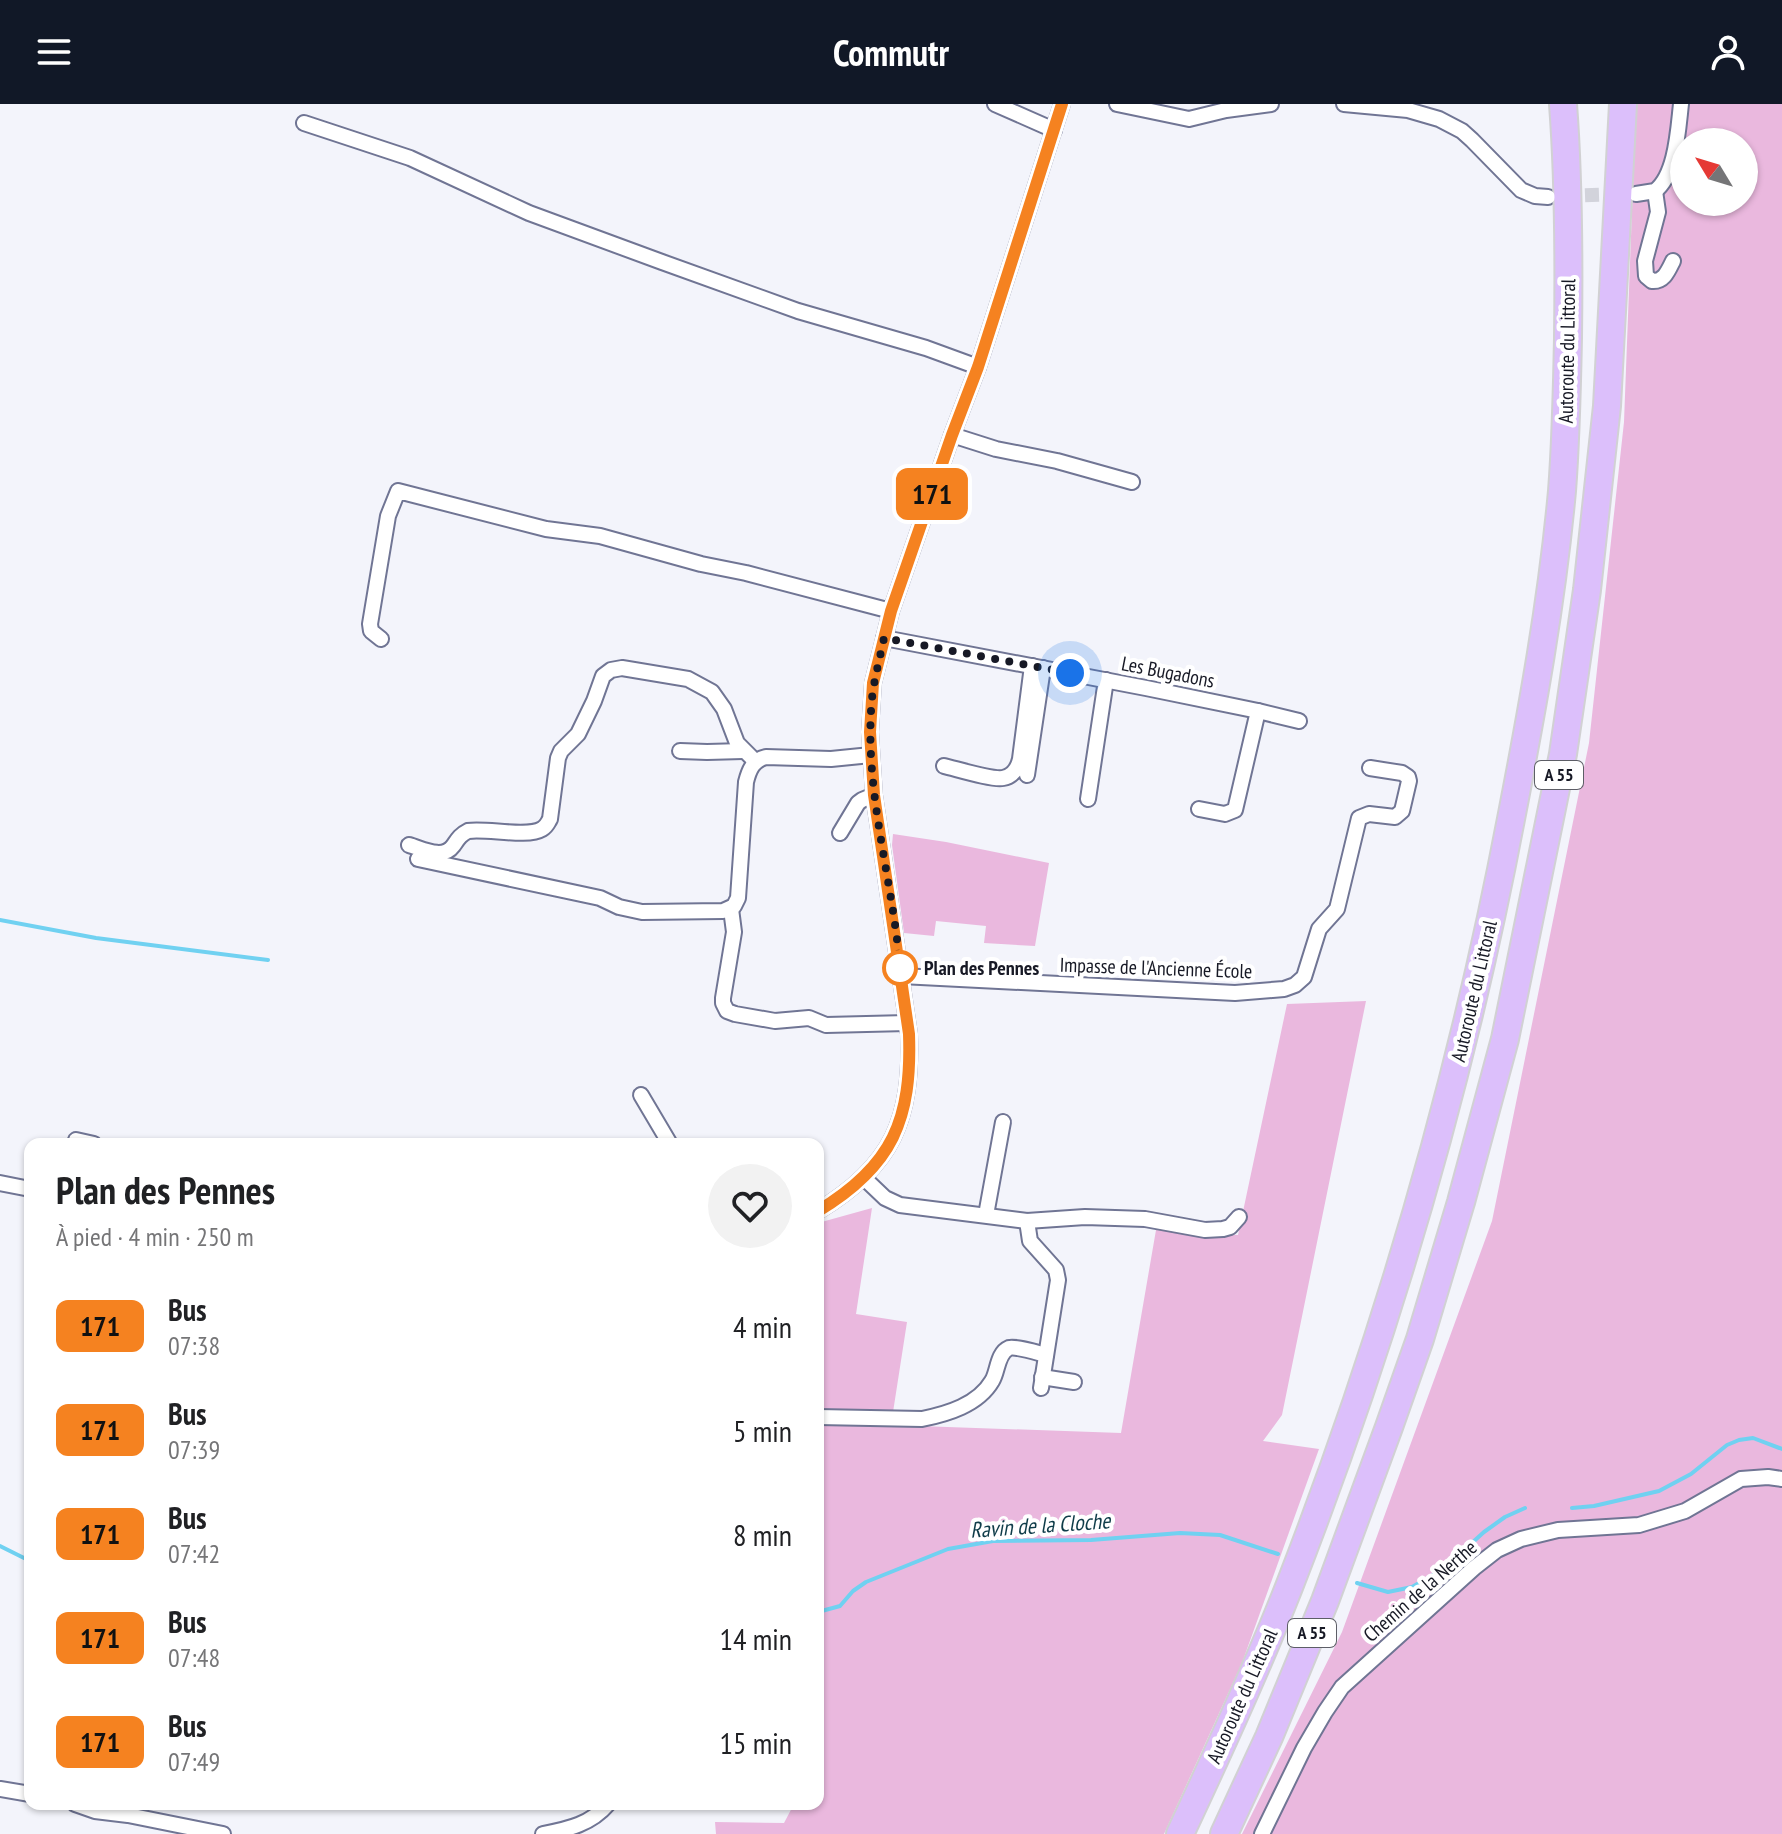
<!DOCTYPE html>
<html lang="fr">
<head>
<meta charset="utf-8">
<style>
	body { margin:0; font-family:"PT Sans Narrow",sans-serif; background:#f2f2f2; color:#202124; height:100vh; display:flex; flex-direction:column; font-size:30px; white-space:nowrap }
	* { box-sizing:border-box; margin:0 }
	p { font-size:26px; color:#757577 }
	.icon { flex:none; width:44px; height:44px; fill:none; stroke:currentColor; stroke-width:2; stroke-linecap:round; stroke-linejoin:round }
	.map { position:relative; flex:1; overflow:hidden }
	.sheet { position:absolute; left:24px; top:1034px; width:800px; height:672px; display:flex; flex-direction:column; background:#fff; border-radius:16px; box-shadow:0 2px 6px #0004 }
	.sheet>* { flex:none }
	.badge { padding:0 16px; border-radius:12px; font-size:28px; line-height:52px }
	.needle { width:52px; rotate:308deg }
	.controls { position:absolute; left:1670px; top:24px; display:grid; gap:16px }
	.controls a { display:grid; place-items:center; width:88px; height:88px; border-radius:50%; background:#fff; box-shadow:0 2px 6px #0004; font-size:40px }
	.you { position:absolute; width:40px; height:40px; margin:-20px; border:6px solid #fff; border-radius:50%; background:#1a73e8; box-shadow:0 0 0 12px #1a73e833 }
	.map>.badge { position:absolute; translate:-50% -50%; box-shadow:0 0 0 4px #fff }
	.round { display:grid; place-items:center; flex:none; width:84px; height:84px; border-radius:42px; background:#f2f2f2 }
	.headline { display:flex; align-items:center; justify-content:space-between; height:136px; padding:0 32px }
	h1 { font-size:38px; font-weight:700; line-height:60px }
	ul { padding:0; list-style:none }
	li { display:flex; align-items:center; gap:24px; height:104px; padding:0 32px }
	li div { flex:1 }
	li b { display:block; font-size:30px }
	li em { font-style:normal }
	li .badge { min-width:88px; font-weight:700; text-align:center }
	header { display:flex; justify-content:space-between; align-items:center; height:104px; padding:0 32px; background:#111827; color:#fff; font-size:36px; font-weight:700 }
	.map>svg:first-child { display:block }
	.green { fill:#eab8de; fill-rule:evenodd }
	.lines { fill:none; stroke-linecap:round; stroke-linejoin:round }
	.stream { stroke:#70d1f1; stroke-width:4 }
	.street-tunnel { stroke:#d2d3db; stroke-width:14; stroke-dasharray:14 7; stroke-linecap:butt }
	.street-casing { stroke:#707594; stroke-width:18 }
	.highway-casing { stroke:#d1d1d3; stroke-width:30 }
	.street { stroke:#fff; stroke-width:14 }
	.highway { stroke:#dcbffb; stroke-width:26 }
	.line-casing { stroke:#fff; stroke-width:18 }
	.line { stroke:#f58220; stroke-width:12 }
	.walk { stroke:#171925; stroke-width:8; stroke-dasharray:0 14.4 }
	.stop-dot { fill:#fff; stroke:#f58220; stroke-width:4 }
	.labels { text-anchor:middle; stroke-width:8; stroke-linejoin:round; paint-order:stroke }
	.shield { fill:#fff; stroke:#5d5e66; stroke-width:2 }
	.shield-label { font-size:18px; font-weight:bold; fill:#171925 }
	.street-label { font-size:20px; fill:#171925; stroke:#fff }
	.stop-label { font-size:20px; font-weight:bold; fill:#171925; stroke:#fff; text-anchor:start }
	.water-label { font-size:22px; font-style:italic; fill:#0f3c49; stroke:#fff }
</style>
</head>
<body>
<header><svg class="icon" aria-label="menu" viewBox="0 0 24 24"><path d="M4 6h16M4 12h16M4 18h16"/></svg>Commutr<svg class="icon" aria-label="person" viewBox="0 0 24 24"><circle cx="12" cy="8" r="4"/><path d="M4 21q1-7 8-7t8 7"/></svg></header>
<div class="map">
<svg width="1782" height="1730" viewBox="0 0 1782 1730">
	<rect width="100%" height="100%" fill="#f3f4fb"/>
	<!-- green -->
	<g class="green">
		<path d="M1636,0H1782V1730H1242L1342,1528L1492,1117L1589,639L1624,318ZM1684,38H1744V98H1684Z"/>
		<polygon points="893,730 946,738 1049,759 1035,842 984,839 986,822 936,817 934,832 904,829 892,741"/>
		<polygon points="1366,897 1282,1311 1263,1337 1319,1345 1242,1559 1164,1730 716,1730 715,1718 784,1719 794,1700 818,1700 818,1654 822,1646 818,1644 818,1119 872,1104 856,1210 907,1218 891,1321 1121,1329 1156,1126 1238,1131 1287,900"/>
	</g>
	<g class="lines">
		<!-- stream -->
		<g class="stream">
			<polyline points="0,816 96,834 268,856"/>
			<polyline points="1572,1404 1594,1402 1659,1387 1691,1370 1727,1341 1739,1336 1753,1334 1782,1345"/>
			<polyline points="0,1442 30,1457"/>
			<polyline points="1357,1479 1388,1488 1412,1483 1442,1466 1484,1428 1505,1413 1525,1404"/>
			<polyline points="818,1508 840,1502 853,1487 866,1478 948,1445 993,1437 1091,1436 1180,1429 1220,1431 1278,1450"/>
		</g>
		<!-- street-tunnel -->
		<polyline class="street-tunnel" points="1564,92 1623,90"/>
		<defs>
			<g id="street">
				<polyline points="995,0 1054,26"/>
				<polyline points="1117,0 1189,15 1226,6 1271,0"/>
				<polyline points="1344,0 1408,6 1439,15 1462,27 1472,36 1521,86 1535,92 1548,93"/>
				<polyline points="304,19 410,54 529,109 662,158 798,207 926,244 978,263"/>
				<path d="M1655,87L1658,108L1645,157L1646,172L1652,177C1664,178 1668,167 1673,157"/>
				<path d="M1636,90L1655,87C1676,71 1678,26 1681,0"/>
				<polyline points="952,331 996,345 1057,357 1132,378"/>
				<polyline points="884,534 1146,584 1258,607 1235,706 1225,710 1199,705"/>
				<polyline points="381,535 371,527 370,520 388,412 398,387 546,425 600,432 701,460 746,469 891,507"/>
				<polyline points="1258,607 1299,617"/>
				<polyline points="680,647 707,648 743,647"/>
				<path d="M944,662C957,665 992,676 1003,674C1013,672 1018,664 1020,655L1032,562"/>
				<polyline points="1027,671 1043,564"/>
				<polyline points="1088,695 1106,576"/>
				<polyline points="840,729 858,699 862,696 874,691"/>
				<path d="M409,741C423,745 443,756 453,742C458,735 460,731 468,727C487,724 527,734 542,725C547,722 547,720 550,715L558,654L561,647L578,630L594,597L603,572L611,566L622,564L688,575L712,588L724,605L737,639L756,658"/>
				<path d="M418,755L600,794L619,803L642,808L723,807L734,802L738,794L746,678C749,666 753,656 766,653L831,655L871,651"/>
				<polyline points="731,805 734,828 723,894 723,899 727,907 735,910 775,917 809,914 826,921 907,919"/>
				<polyline points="901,872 1235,889 1284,885 1295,881 1304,873 1319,825 1337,805 1359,714 1369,710 1395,713 1402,707 1409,677 1408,673 1402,669 1370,664"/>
				<polyline points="641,991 670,1040"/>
				<polyline points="76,1036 94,1040"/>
				<polyline points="864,1074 885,1094 900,1101 1027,1117 1085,1113 1145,1115 1205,1126 1223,1125 1230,1123 1239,1113"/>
				<polyline points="0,1079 30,1085"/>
				<path d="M818,1107C893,1062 912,1015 909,930L874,691L870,628L873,579L891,507L952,331L978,263L1062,0"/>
				<polyline points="986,1111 1003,1018"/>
				<polyline points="1027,1117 1030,1137 1056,1166 1058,1176 1041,1284"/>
				<polyline points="1042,1273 1074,1278"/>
				<path d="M818,1313L922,1315C947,1310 978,1301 992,1277C998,1268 997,1249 1009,1244C1016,1242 1038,1249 1046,1251"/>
				<polyline points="0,1685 30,1690"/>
				<polyline points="75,1700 95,1707 128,1711 223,1730"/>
				<path d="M543,1730C569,1725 591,1720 608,1700"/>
				<polyline points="1262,1730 1304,1644 1325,1608 1342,1583 1474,1464 1497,1446 1521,1435 1558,1426 1639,1421 1685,1407 1741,1375 1768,1373 1782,1375"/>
			</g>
			<g id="highway">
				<path d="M1180,1730C1218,1649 1256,1567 1289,1483C1386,1234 1461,978 1511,715C1532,607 1552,497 1562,387C1566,336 1567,285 1568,234C1569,156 1569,78 1563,0"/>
				<polyline points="1224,1730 1269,1633 1325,1497 1389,1323 1420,1235 1461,1098 1505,935 1563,650 1587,486 1607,302 1623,0"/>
			</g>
		</defs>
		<!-- street casing -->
		<use href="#street" class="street-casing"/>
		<!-- highway casing -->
		<use href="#highway" class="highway-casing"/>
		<!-- street -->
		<use href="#street" class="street"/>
		<!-- highway -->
		<use href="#highway" class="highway"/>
	</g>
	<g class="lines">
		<defs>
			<path id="line" d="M818,1107C893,1062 912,1015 909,930L874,691L870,628L873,579L891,507L952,331L978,263L1062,0"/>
		</defs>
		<!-- line casing -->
		<use href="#line" class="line-casing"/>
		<!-- line -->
		<use href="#line" class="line"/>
		<!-- walk -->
		<path class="walk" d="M900,864C893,778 866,694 871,607C872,582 879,559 884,534L1070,569"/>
	</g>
	<!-- markers -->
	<circle class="stop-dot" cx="900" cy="864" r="16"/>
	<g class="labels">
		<!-- shield labels -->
		<g class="shield">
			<rect x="1535" y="657" width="48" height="28" rx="6"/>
			<rect x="1288" y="1515" width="48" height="28" rx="6"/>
		</g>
		<g class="shield-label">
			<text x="1559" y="677">A 55</text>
			<text x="1312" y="1535">A 55</text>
		</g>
		<!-- street labels -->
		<g class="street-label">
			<text transform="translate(1567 247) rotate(-89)" y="7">Autoroute du Littoral</text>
			<text transform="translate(1168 568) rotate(11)" y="7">Les Bugadons</text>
			<text transform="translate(1156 864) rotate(2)" y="7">Impasse de l'Ancienne École</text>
			<text transform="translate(1474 887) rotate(-77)" y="7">Autoroute du Littoral</text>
			<text transform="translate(1420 1487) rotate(-41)" y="7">Chemin de la Nerthe</text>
			<text transform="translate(1242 1592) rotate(-66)" y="7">Autoroute du Littoral</text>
		</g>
		<!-- stop labels -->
		<g class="stop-label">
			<text x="924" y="871">Plan des Pennes</text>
		</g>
		<!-- water labels -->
		<g class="water-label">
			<text transform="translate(1040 1421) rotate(-4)" y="8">Ravin de la Cloche</text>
		</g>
	</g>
</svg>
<div class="controls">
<a><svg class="needle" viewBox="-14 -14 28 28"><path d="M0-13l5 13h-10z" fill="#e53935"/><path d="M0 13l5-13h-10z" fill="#757577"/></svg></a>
</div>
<div class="you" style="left:1070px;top:569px"></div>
<b class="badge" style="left:932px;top:390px;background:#f58220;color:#111">171</b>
<section class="sheet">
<div class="headline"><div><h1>Plan des Pennes</h1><p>À pied · 4 min · 250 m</p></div><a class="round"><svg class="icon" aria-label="heart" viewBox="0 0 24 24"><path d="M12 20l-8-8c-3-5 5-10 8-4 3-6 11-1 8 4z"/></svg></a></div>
<ul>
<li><span class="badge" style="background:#f58220;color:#111">171</span><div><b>Bus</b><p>07:38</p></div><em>4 min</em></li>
<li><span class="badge" style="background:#f58220;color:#111">171</span><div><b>Bus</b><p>07:39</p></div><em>5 min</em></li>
<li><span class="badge" style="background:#f58220;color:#111">171</span><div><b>Bus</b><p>07:42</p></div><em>8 min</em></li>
<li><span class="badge" style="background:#f58220;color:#111">171</span><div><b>Bus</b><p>07:48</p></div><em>14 min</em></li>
<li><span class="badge" style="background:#f58220;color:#111">171</span><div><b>Bus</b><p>07:49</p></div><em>15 min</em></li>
</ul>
</section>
</div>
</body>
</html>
